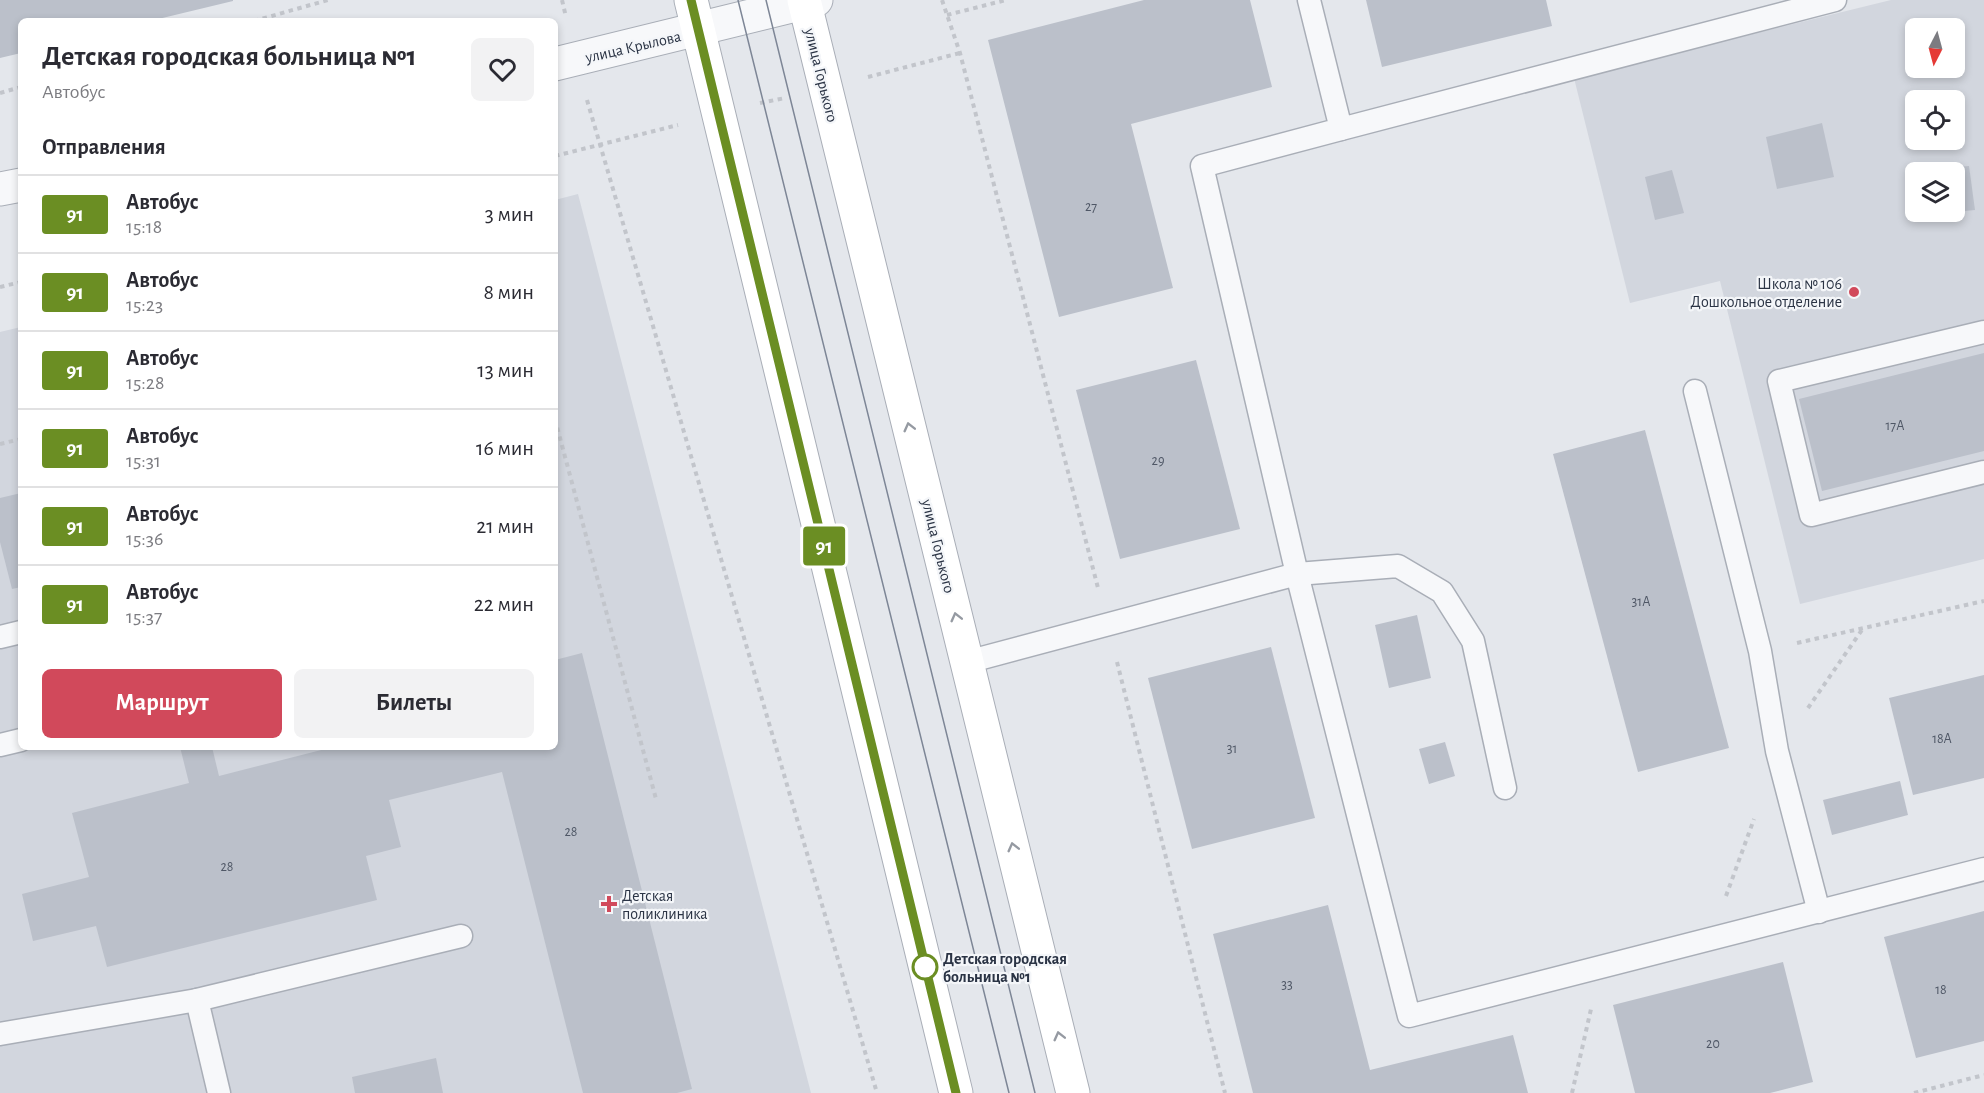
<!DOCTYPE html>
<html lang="ru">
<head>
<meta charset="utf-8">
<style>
	body { margin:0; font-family:"Alegreya Sans",sans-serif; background:#f2f2f3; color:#2b2b33; height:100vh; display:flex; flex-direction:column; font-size:22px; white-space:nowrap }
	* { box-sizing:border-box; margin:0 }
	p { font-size:20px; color:#7c7c81 }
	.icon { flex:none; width:33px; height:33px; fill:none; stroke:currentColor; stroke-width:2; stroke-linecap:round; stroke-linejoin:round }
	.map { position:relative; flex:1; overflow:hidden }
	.panel { position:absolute; left:18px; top:18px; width:540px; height:732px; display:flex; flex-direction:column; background:#fff; border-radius:9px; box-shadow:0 3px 9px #0003 }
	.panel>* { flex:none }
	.badge { padding:0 12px; border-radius:4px; font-size:21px; line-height:39px }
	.needle { width:39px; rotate:186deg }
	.fabs { position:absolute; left:1905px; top:18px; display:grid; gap:12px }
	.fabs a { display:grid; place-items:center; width:60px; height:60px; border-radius:9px; background:#fff; box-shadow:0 3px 9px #0003; font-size:30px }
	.map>.badge { position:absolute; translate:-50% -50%; box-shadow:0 0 0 3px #fff }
	h2 { padding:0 24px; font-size:22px; line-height:54px }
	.round { display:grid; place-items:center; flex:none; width:63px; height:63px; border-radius:9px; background:#f2f2f3 }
	.summary { display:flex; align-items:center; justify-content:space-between; height:102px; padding:0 24px }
	h1 { font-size:28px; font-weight:700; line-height:45px }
	.action { display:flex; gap:12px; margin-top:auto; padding:12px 24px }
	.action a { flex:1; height:69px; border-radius:9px; background:#d1495b; color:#fff; font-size:24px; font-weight:700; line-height:69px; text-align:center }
	.action a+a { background:#f2f2f3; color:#2b2b33 }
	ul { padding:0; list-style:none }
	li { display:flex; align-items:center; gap:18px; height:78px; padding:0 24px; border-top:2px solid #e1e1e2 }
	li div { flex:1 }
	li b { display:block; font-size:22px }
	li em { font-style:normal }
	li .badge { min-width:66px; font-weight:700; text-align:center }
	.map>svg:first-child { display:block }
	.built { fill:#d2d6de; fill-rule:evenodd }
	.building { fill:#bbc0ca }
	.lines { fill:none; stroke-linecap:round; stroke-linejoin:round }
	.service-casing { stroke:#a9aeb7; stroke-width:25 }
	.minor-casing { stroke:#a9aeb7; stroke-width:35 }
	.secondary-casing { stroke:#a9aeb7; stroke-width:35 }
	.path { stroke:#c2c5cb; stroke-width:4; stroke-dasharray:4.5 4.5; stroke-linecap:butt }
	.service { stroke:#f7f8fa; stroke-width:22 }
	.minor { stroke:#f7f8fa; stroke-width:33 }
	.secondary { stroke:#fff; stroke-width:33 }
	.tram { stroke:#7d8696; stroke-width:1.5 }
	.oneway { stroke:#959aa2 }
	.line-casing { stroke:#fff; stroke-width:14 }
	.line { stroke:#6b8e23; stroke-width:9 }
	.poi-dot { fill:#d1495b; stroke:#f4f6f9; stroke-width:2 }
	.stop-dot { fill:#fff; stroke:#6b8e23; stroke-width:3 }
	.labels { text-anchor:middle; stroke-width:4.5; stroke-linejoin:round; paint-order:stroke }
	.number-label { font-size:14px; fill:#4f5766 }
	.street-label { font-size:16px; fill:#2b3445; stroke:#f4f6f9 }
	.poi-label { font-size:16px; fill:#2b3445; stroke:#f4f6f9; text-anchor:end }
	.stop-label { font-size:16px; font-weight:bold; fill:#2b3445; stroke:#f4f6f9; text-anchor:start }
</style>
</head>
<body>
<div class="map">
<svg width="1984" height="1093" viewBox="0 0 1984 1093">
	<rect width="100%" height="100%" fill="#e4e7ec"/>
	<!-- built -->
	<g class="built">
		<path d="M1891,0H1984V559L1800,604L1720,281L1630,303L1574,78ZM1916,28H1954V68H1916ZM1916,100H1954V140H1916ZM1916,172H1954V212H1916Z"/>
		<polygon points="578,194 811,1093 0,1093 0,332 21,327 21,747 555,747 555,200"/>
	</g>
	<!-- building -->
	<g class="building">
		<polygon points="0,0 233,0 233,1 150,21 21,21 21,53 0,58"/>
		<polygon points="1144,0 1250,0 1272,87 1131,124 1173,288 1059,317 988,40"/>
		<polygon points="1366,0 1546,0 1552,26 1382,67"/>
		<polygon points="1822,123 1834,177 1777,189 1766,137"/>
		<polygon points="1969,166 1975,210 1954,212 1954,172 1939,172 1938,169"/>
		<polygon points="1672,170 1684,213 1655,220 1645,177"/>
		<polygon points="1984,353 1984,451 1822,491 1799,399"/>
		<polygon points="1196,360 1240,529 1120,559 1076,390"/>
		<polygon points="1645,430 1729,748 1638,772 1553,454"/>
		<polygon points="21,493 21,587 12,589 0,542 0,498"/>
		<polygon points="1417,615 1431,678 1389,688 1375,625"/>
		<polygon points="1271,647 1315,818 1192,849 1148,678"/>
		<polygon points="582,653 692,1089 677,1093 583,1093 502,772 389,800 401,847 366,856 377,900 107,967 96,926 33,941 22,894 89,877 72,813 189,783 180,747 212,747 219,776 333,747 555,747 555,660"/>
		<polygon points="1984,675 1984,778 1913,795 1889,698"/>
		<polygon points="1445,742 1455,776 1429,784 1419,749"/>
		<polygon points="1900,781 1908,815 1832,835 1823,800"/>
		<polygon points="1328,905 1370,1070 1513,1035 1528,1093 1253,1093 1213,934"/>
		<polygon points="1984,911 1984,1041 1916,1058 1884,937"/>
		<polygon points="1783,962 1813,1082 1770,1093 1635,1093 1613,1005"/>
		<polygon points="436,1058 443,1093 355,1093 352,1077"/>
	</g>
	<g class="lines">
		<defs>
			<g id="service">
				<polyline points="1309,0 1341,129 1202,166 1297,574 1409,1016 1984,869"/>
				<polyline points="1341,129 1835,0"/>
				<polyline points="1984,332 1779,381 1811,515 1984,472"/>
				<polyline points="1695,391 1760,651 1777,751 1819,912"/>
				<polyline points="0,637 21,632"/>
				<polyline points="967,662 1297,574 1398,566 1442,592 1473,641 1505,788"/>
				<polyline points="0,745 21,740"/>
				<polyline points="197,1000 219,1093"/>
				<polyline points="0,1034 197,1000 461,936"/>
			</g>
			<g id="minor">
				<polyline points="555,64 816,0"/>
				<polyline points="0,189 21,185"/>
			</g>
			<g id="secondary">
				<polyline points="691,0 956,1093"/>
				<polyline points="804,0 1073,1093"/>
			</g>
		</defs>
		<!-- service casing -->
		<use href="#service" class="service-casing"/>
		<!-- minor casing -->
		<use href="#minor" class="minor-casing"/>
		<!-- secondary casing -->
		<use href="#secondary" class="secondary-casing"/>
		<!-- path -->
		<g class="path">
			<polyline points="562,0 566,17"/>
			<polyline points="942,0 960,53 1098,588"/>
			<polyline points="947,15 1006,0"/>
			<polyline points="254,21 328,0"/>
			<polyline points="868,77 960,53"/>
			<polyline points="0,93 21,87"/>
			<polyline points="587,100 877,1093"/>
			<polyline points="760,103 785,98"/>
			<polyline points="555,156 678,125"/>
			<polyline points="0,287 21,282"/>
			<polyline points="555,419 656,799"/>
			<polyline points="0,444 21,439"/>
			<polyline points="1797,643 1984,601"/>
			<polyline points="1117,662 1225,1093"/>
			<polyline points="1808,708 1864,627"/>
			<polyline points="1726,896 1754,819"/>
			<polyline points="1572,1093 1591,1009"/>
			<polyline points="1914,1093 1984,1075"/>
		</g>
		<!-- service -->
		<use href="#service" class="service"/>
		<!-- minor -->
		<use href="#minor" class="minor"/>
		<!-- secondary -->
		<use href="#secondary" class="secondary"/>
		<!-- tram -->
		<g class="tram">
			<polyline points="738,0 1009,1093"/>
			<polyline points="766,0 1035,1093"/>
		</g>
	</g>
	<!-- one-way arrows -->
	<defs><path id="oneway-chevron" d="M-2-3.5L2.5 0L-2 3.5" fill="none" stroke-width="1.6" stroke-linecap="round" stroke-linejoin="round" transform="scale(1.5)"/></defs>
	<g class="oneway">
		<use href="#oneway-chevron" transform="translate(909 427) rotate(-104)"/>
		<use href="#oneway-chevron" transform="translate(956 617) rotate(-104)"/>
		<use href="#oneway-chevron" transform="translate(1013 847) rotate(-104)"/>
		<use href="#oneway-chevron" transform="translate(1059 1036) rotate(-104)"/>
	</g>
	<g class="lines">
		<defs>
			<polyline id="line" points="691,0 956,1093"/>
		</defs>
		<!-- line casing -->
		<use href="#line" class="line-casing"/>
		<!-- line -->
		<use href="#line" class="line"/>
	</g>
	<!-- markers -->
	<g class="poi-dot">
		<circle cx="1854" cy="292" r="6"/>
		<path d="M606 895h6v6h6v6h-6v6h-6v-6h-6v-6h6z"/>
	</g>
	<circle class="stop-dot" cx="925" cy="967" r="12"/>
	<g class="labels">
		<!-- number labels -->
		<g class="number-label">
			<text x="1091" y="211">27</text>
			<text x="1895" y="430">17А</text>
			<text x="1158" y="465">29</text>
			<text x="1641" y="606">31А</text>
			<text x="1942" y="743">18А</text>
			<text x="1232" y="753">31</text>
			<text x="571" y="836">28</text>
			<text x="227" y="871">28</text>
			<text x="1287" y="989">33</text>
			<text x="1941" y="994">18</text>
			<text x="1713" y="1048">20</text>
		</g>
		<!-- street labels -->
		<g class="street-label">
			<text transform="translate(633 46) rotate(-13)" y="6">улица Крылова</text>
			<text transform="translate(822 75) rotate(76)" y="6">улица Горького</text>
			<text transform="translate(939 546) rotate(76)" y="6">улица Горького</text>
		</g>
		<!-- poi labels -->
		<g class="poi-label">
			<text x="1842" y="289">Школа № 106<tspan x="1842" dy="18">Дошкольное отделение</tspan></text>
			<text x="622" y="901" text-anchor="start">Детская<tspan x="622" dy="18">поликлиника</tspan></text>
		</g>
		<!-- stop labels -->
		<g class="stop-label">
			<text x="943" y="964">Детская городская<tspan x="943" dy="18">больница №1</tspan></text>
		</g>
	</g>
</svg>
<div class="fabs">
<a><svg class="needle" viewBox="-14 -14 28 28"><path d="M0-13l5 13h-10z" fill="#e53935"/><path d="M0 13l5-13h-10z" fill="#7c7c81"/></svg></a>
<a><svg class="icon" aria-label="locate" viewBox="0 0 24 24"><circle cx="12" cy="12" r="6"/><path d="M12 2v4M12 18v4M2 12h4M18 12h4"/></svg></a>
<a><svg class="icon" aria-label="layers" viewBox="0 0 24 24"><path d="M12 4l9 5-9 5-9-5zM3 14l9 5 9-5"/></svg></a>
</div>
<b class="badge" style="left:824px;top:546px;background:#6b8e23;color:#fff">91</b>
<section class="panel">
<div class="summary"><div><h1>Детская городская больница №1</h1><p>Автобус</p></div><a class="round"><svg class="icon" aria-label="heart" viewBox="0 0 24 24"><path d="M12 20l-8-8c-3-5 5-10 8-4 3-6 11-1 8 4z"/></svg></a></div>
<h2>Отправления</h2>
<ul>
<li><span class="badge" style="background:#6b8e23;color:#fff">91</span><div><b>Автобус</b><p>15:18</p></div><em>3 мин</em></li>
<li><span class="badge" style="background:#6b8e23;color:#fff">91</span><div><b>Автобус</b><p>15:23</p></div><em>8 мин</em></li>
<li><span class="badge" style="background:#6b8e23;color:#fff">91</span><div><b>Автобус</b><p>15:28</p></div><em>13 мин</em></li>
<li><span class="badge" style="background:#6b8e23;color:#fff">91</span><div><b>Автобус</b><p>15:31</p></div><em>16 мин</em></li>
<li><span class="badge" style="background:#6b8e23;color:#fff">91</span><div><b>Автобус</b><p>15:36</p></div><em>21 мин</em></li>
<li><span class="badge" style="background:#6b8e23;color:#fff">91</span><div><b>Автобус</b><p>15:37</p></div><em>22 мин</em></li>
</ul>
<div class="action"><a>Маршрут</a><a>Билеты</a></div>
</section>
</div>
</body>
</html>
